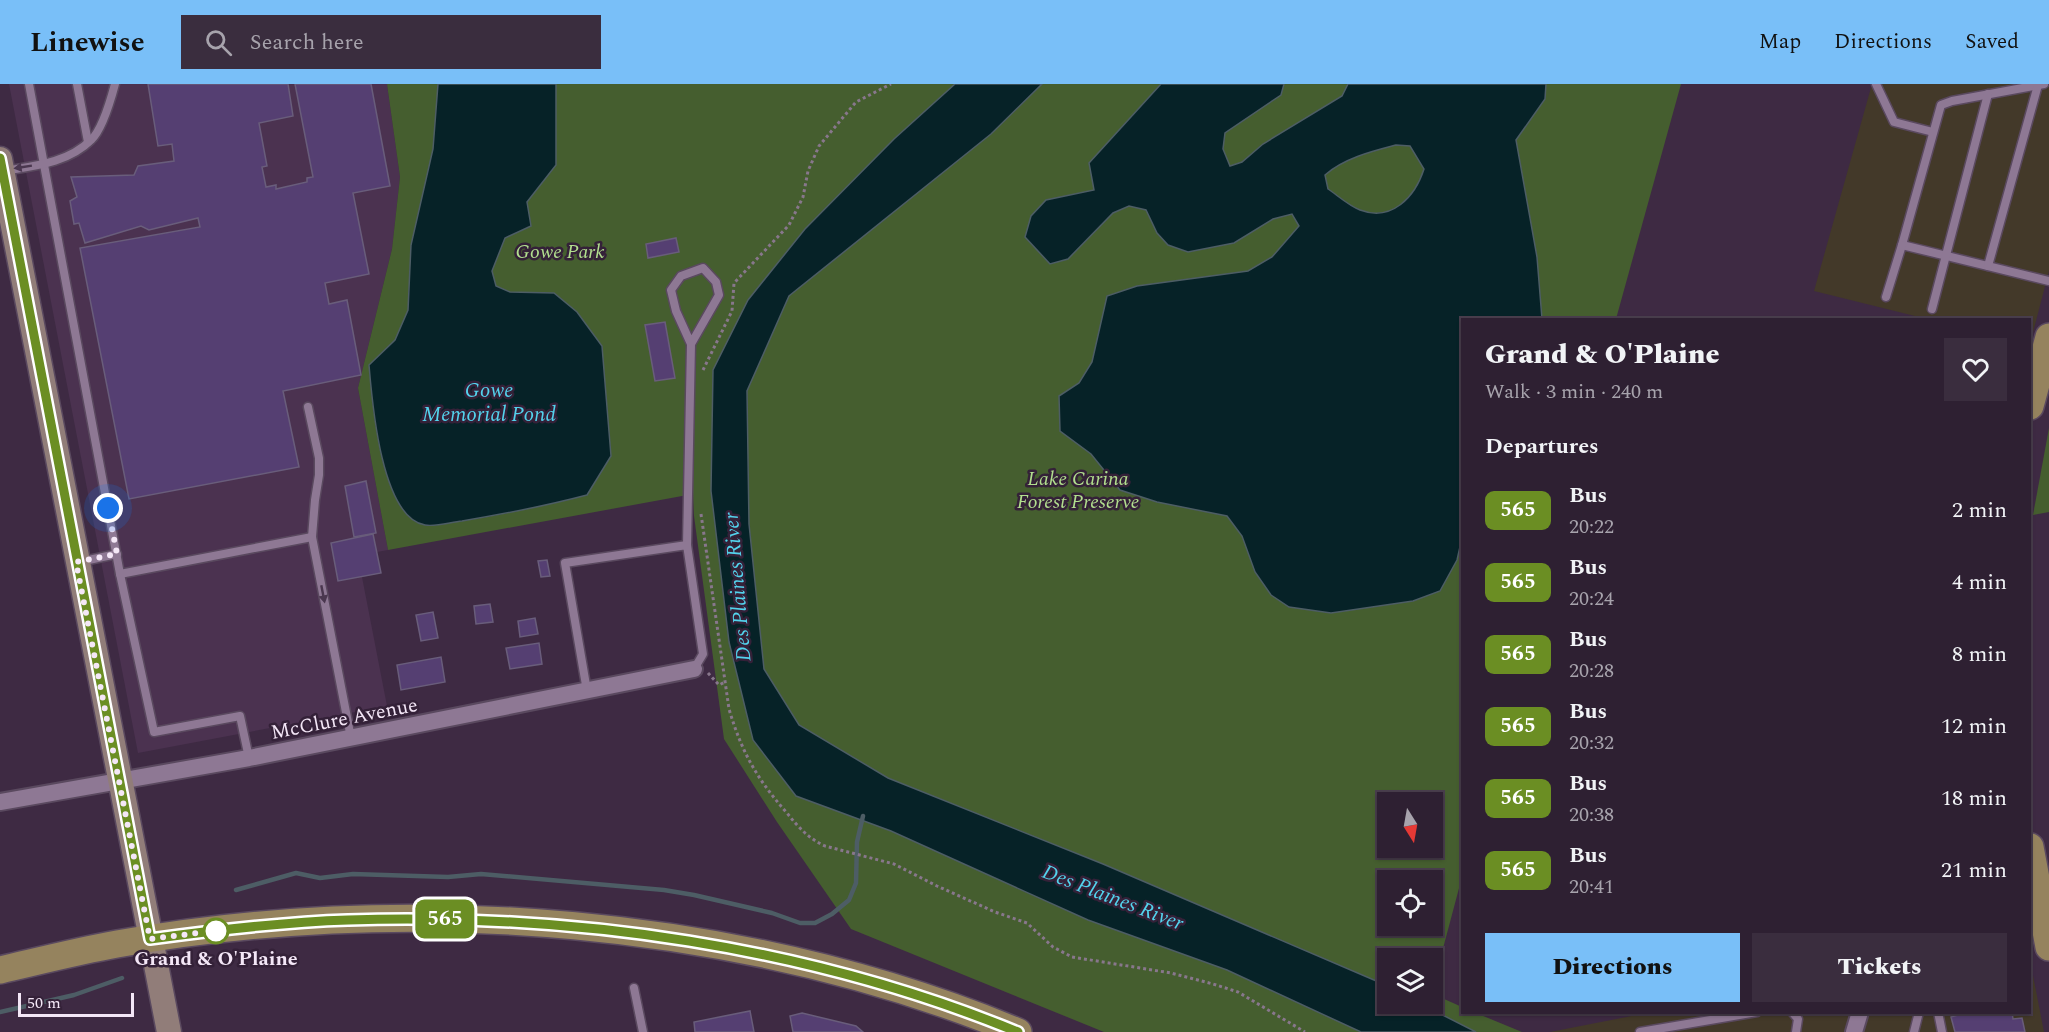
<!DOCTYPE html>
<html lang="en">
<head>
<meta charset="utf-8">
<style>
	body { margin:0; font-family:Spectral,serif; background:#3a2d3e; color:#f1f3f6; height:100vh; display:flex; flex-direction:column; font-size:22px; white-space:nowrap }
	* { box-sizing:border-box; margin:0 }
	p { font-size:20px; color:#a7a3ac }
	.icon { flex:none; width:33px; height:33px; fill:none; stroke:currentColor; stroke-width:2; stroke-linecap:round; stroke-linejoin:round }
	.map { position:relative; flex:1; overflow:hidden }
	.drawer { position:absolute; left:1461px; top:234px; width:570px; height:696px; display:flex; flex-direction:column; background:#2e2032; border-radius:0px; box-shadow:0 2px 4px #0004,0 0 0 2px #493e4d }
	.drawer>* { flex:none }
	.badge { padding:0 12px; border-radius:9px; font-size:21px; line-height:39px }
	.needle { width:39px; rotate:169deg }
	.tools { position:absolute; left:1377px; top:708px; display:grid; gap:12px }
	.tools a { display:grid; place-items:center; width:66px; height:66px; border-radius:0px; background:#2e2032; box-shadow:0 2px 4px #0004,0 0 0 2px #493e4d; font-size:30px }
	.scale { position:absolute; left:18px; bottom:15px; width:116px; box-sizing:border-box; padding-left:6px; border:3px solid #f4e7f7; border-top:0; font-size:16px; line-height:21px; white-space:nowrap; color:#f4e7f7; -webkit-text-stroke:4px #342138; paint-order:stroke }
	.you { position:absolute; width:30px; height:30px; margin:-15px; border:4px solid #fff; border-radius:50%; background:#1a73e8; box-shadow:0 0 0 9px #1a73e833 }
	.map>.badge { position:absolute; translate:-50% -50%; box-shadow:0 0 0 3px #fff }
	h2 { padding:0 24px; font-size:22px; line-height:54px }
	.round { display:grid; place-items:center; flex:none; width:63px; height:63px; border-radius:0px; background:#3a2d3e }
	.summary { display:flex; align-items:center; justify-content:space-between; height:102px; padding:0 24px }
	h1 { font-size:28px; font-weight:800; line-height:45px }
	.button { display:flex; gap:12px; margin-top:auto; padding:12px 24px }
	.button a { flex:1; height:69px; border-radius:0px; background:#79bff8; color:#111; font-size:24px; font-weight:800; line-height:69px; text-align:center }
	.button a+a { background:#3a2d3e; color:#f1f3f6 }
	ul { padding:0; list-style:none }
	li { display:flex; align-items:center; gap:18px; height:72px; padding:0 24px }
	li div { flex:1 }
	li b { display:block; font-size:22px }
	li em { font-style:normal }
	li .badge { min-width:66px; font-weight:700; text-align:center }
	header { display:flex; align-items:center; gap:36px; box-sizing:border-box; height:84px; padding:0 30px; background:#79bff8; color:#111 }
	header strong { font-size:28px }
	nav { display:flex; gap:33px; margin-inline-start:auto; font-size:21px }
	.search { width:420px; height:54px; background:#3a2d3e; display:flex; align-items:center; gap:15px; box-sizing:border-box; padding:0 21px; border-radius:0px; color:#a7a3ac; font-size:22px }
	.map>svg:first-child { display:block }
	.commercial { fill:#433929 }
	.built { fill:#4b3250 }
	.green { fill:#455e2f; fill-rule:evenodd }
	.water { fill:#062227; stroke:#4d5d65; stroke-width:1.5; fill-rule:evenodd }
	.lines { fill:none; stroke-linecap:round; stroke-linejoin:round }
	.stream { stroke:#4d5d65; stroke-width:4.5 }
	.building { fill:#553f72; stroke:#695d7b; stroke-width:1.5 }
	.lane-casing { stroke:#5a495f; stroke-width:11 }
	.street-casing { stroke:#5a495f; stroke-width:20 }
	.secondary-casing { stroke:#5a495f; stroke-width:27 }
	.primary-casing { stroke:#5a495f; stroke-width:30 }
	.path { stroke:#88778c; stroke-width:3; stroke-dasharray:3 3; stroke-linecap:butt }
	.lane { stroke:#8e7894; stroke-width:8 }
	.street { stroke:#8e7894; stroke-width:16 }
	.secondary { stroke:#917d79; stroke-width:24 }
	.primary { stroke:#95835e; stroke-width:27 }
	.oneway { fill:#4a374f }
	.line-casing { stroke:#fff; stroke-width:14 }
	.line { stroke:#6b8e23; stroke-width:9 }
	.walk { stroke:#f4e7f7; stroke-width:6; stroke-dasharray:0 10.8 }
	.stop-dot { fill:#fff; stroke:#6b8e23; stroke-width:3 }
	.labels { text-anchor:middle; stroke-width:5; stroke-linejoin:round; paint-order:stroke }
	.park-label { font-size:20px; font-style:italic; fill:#b2df8e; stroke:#342138 }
	.street-label { font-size:20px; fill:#f4e7f7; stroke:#342138 }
	.stop-label { font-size:20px; font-weight:bold; fill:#f4e7f7; stroke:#342138 }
	.water-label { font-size:21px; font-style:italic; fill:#53d3ed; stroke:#342138 }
</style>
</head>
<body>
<header>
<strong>Linewise</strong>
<div class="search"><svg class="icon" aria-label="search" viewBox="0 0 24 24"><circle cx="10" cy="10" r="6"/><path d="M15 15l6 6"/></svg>Search here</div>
<nav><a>Map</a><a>Directions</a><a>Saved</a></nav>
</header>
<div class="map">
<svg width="2049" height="948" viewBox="0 0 2049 948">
	<rect width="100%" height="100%" fill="#3e2a43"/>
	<!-- commercial -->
	<g class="commercial">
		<polygon points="1872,0 2049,0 2049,187 2030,260 2030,236 1927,235 1814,207"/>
		<polygon points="2030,876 2044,948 1550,948 1652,928 2030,928"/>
	</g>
	<!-- built -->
	<polygon class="built" points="9,0 387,0 400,93 392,165 358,304 388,466 377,468 381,489 362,493 387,622 138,669"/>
	<!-- green -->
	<g class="green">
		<path d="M387,0H1681L1616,235L1462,236V793L1433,902L1432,874H1388V920H1432L1433,910L1462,923V928L1476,929L1522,948H1104L851,845L777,738L724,655L694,432L693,410L388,466L358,304L392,165L400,93ZM1388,718H1432V764H1388ZM1388,796H1432V842H1388Z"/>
		<polygon points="2049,344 2049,428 2033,431"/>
	</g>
	<!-- water -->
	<g class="water">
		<path d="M438,0H556V81L527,118L531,142L505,154L492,187L496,202L510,208L554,209L577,228L602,262L611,372L587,411C545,422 504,430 462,437C451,438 436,443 425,441C381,434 372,317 369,281L395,256L408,226L411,161L433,65Z"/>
		<polygon points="955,0 1042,0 991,50 789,212 747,307 749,440 764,585 799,641 888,694 1103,780 1381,899 1387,902 1388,920 1421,920 1476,948 1361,948 1227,886 1088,836 891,747 796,712 753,656 729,558 711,407 713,286 748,216 805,145 894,55"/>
		<path d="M1161,0H1284L1281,11L1225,49L1223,65L1230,82L1242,78L1263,60L1342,12L1348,0H1546L1545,15L1516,56L1537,173L1542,235L1462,236V454L1457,476L1440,507L1413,517L1331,529L1289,523L1271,511L1255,488L1242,452L1227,432L1157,418L1120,406L1091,370L1060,347L1059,312L1079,299L1092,278L1107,212L1137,202L1248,187L1272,173L1299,142L1292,130L1273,135L1234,159L1188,168L1168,161L1157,149L1146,126L1129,122L1113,129L1068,175L1050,180L1025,153L1031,132L1046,116L1094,106L1089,79ZM1396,61L1410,62L1424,85C1415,113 1392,138 1360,126C1349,122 1337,111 1328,105L1325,91C1344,74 1373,67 1396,61Z"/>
	</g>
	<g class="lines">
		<!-- stream -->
		<g class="stream">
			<polyline points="236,806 296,789 320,794 353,790 448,793 481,790 664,806 694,811 772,829 800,839 815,839 832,830 849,816 856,799 857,758 863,732"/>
			<polyline points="0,928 74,911 122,894"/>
		</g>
	</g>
	<!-- building -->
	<g class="building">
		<polygon points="148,0 288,0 293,32 259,39 267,82 262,83 266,103 276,101 276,105 307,98 307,94 313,93 295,0 371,0 390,102 353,109 369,190 325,199 329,220 347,216 361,291 283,307 299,383 129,415 80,164 200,143 198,134 149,146 141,142 85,159 79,139 74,140 70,117 77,113 71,93 134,91 138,82 174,77 172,60 158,62"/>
		<polygon points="676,154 679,168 648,174 646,160"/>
		<polygon points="665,238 675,294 655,297 645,241"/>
		<polygon points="366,397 376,449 354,453 345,402"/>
		<polygon points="373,450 381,489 338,497 331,459"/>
		<polygon points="547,476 550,492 541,493 538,477"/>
		<polygon points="490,520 493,538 476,540 474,522"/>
		<polygon points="433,528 438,554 421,557 416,531"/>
		<polygon points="535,534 538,550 520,553 518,537"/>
		<polygon points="539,559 542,580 510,585 506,564"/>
		<polygon points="441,573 445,598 401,606 397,581"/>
		<polygon points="750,927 754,948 695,948 694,938"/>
		<polygon points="1957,928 2012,928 2013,935 2022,934 2025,948 1955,948 1951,933 1958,931"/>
		<polygon points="802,929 856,942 863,948 793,948 790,932"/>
	</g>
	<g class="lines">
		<defs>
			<g id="lane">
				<polyline points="29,0 120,490"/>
				<polyline points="77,0 88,58"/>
				<polyline points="1876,0 1894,38 1933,48"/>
				<polyline points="2044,0 1952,17 1941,21 1902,161 2049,197"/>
				<path d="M4,87C34,82 68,79 91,56C102,46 111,15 115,0"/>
				<polyline points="1988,182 2038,1"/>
				<polyline points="1886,213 1902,161"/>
				<polyline points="1932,225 1988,10"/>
				<polyline points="308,323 319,374 319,391 315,416 312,453 351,654"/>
				<polyline points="687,461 691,260 676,227 671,206 681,192 703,184 716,198 719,211 691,260"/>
				<polyline points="79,478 117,470"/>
				<polyline points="587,607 565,479 687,461 703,570 694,585"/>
				<polyline points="249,674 240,632 154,648 120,490 312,453"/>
				<polyline points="634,904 643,948"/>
				<polyline points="1792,928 1798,935 1796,948"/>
				<polyline points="1938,928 1942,948"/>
				<polyline points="1640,948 1757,928"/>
				<polyline points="1914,948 1919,928"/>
			</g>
			<g id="street">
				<polyline points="0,718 249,674 694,585"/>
				<polyline points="1854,948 1860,928"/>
			</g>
			<polyline id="secondary" points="0,75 169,948"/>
			<g id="primary">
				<polyline points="2030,322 2049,253"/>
				<polyline points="2030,763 2049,863"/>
				<path d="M0,886C39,877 78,867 117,860C410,808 743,834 1018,948"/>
			</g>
		</defs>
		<!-- lane casing -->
		<use href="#lane" class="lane-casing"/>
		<!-- street casing -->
		<use href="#street" class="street-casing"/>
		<!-- secondary casing -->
		<use href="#secondary" class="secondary-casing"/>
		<!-- primary casing -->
		<use href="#primary" class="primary-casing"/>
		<!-- path -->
		<g class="path">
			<polyline points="703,286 732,227 734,199 789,141 803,113 808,87 819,62 856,18 891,0"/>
			<path d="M701,430L729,625C742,669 757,695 787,729C798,743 809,755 825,762L894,780L937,802L995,828L1027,839L1053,863L1072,873L1171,889L1213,900L1238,908L1305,948"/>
			<polyline points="708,589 719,601 725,598"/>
		</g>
		<!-- lane -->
		<use href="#lane" class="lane"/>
		<!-- street -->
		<use href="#street" class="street"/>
		<!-- secondary -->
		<use href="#secondary" class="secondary"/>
		<!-- primary -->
		<use href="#primary" class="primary"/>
	</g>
	<!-- one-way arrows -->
	<defs><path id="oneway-solid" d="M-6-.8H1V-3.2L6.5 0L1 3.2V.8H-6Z" transform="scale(1.5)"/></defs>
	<g class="oneway">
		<use href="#oneway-solid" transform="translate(23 83) rotate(171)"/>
		<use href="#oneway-solid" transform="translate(323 510) rotate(79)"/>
	</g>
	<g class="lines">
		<defs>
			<path id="line" d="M0,74L150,855C216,846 282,838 348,836C575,829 808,862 1018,948"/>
		</defs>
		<!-- line casing -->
		<use href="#line" class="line-casing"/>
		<!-- line -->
		<use href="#line" class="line"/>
		<!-- walk -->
		<polyline class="walk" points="108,424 117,470 76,478 150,855 221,846 216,847"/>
	</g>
	<!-- markers -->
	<circle class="stop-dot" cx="216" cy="847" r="12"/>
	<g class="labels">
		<!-- park labels -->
		<g class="park-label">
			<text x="560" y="174">Gowe Park</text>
			<text x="1078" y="401">Lake Carina<tspan x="1078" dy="23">Forest Preserve</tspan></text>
		</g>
		<!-- street labels -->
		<g class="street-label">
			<text transform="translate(344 634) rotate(-11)" y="7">McClure Avenue</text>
		</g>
		<!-- stop labels -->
		<g class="stop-label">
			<text x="216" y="881">Grand &amp; O'Plaine</text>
		</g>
		<!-- water labels -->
		<g class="water-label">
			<text x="489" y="313">Gowe<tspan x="489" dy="24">Memorial Pond</tspan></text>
			<text transform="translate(737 503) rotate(-95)" y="7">Des Plaines River</text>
			<text transform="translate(1113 813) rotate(21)" y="7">Des Plaines River</text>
		</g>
	</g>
</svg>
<div class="tools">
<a><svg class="needle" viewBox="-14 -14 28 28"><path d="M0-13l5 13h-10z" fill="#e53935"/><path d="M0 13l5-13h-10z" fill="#a7a3ac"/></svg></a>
<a><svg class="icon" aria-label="locate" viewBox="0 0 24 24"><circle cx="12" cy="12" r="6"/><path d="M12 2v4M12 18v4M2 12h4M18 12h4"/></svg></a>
<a><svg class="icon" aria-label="layers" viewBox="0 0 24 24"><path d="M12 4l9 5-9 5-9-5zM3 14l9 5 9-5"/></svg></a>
</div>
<div class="scale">50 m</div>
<div class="you" style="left:108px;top:424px"></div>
<b class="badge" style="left:445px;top:835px;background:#6b8e23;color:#fff">565</b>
<section class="drawer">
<div class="summary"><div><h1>Grand &amp; O'Plaine</h1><p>Walk · 3 min · 240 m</p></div><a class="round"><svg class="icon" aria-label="heart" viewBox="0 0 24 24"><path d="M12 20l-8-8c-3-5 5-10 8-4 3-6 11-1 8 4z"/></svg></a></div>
<h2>Departures</h2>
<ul>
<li><span class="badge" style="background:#6b8e23;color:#fff">565</span><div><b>Bus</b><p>20:22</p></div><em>2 min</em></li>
<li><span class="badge" style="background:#6b8e23;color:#fff">565</span><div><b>Bus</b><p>20:24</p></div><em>4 min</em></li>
<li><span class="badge" style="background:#6b8e23;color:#fff">565</span><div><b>Bus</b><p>20:28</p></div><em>8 min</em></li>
<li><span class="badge" style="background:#6b8e23;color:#fff">565</span><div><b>Bus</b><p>20:32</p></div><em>12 min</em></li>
<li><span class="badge" style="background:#6b8e23;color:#fff">565</span><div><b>Bus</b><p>20:38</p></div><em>18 min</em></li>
<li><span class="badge" style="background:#6b8e23;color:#fff">565</span><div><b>Bus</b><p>20:41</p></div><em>21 min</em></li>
</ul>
<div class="button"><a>Directions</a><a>Tickets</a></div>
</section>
</div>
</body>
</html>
